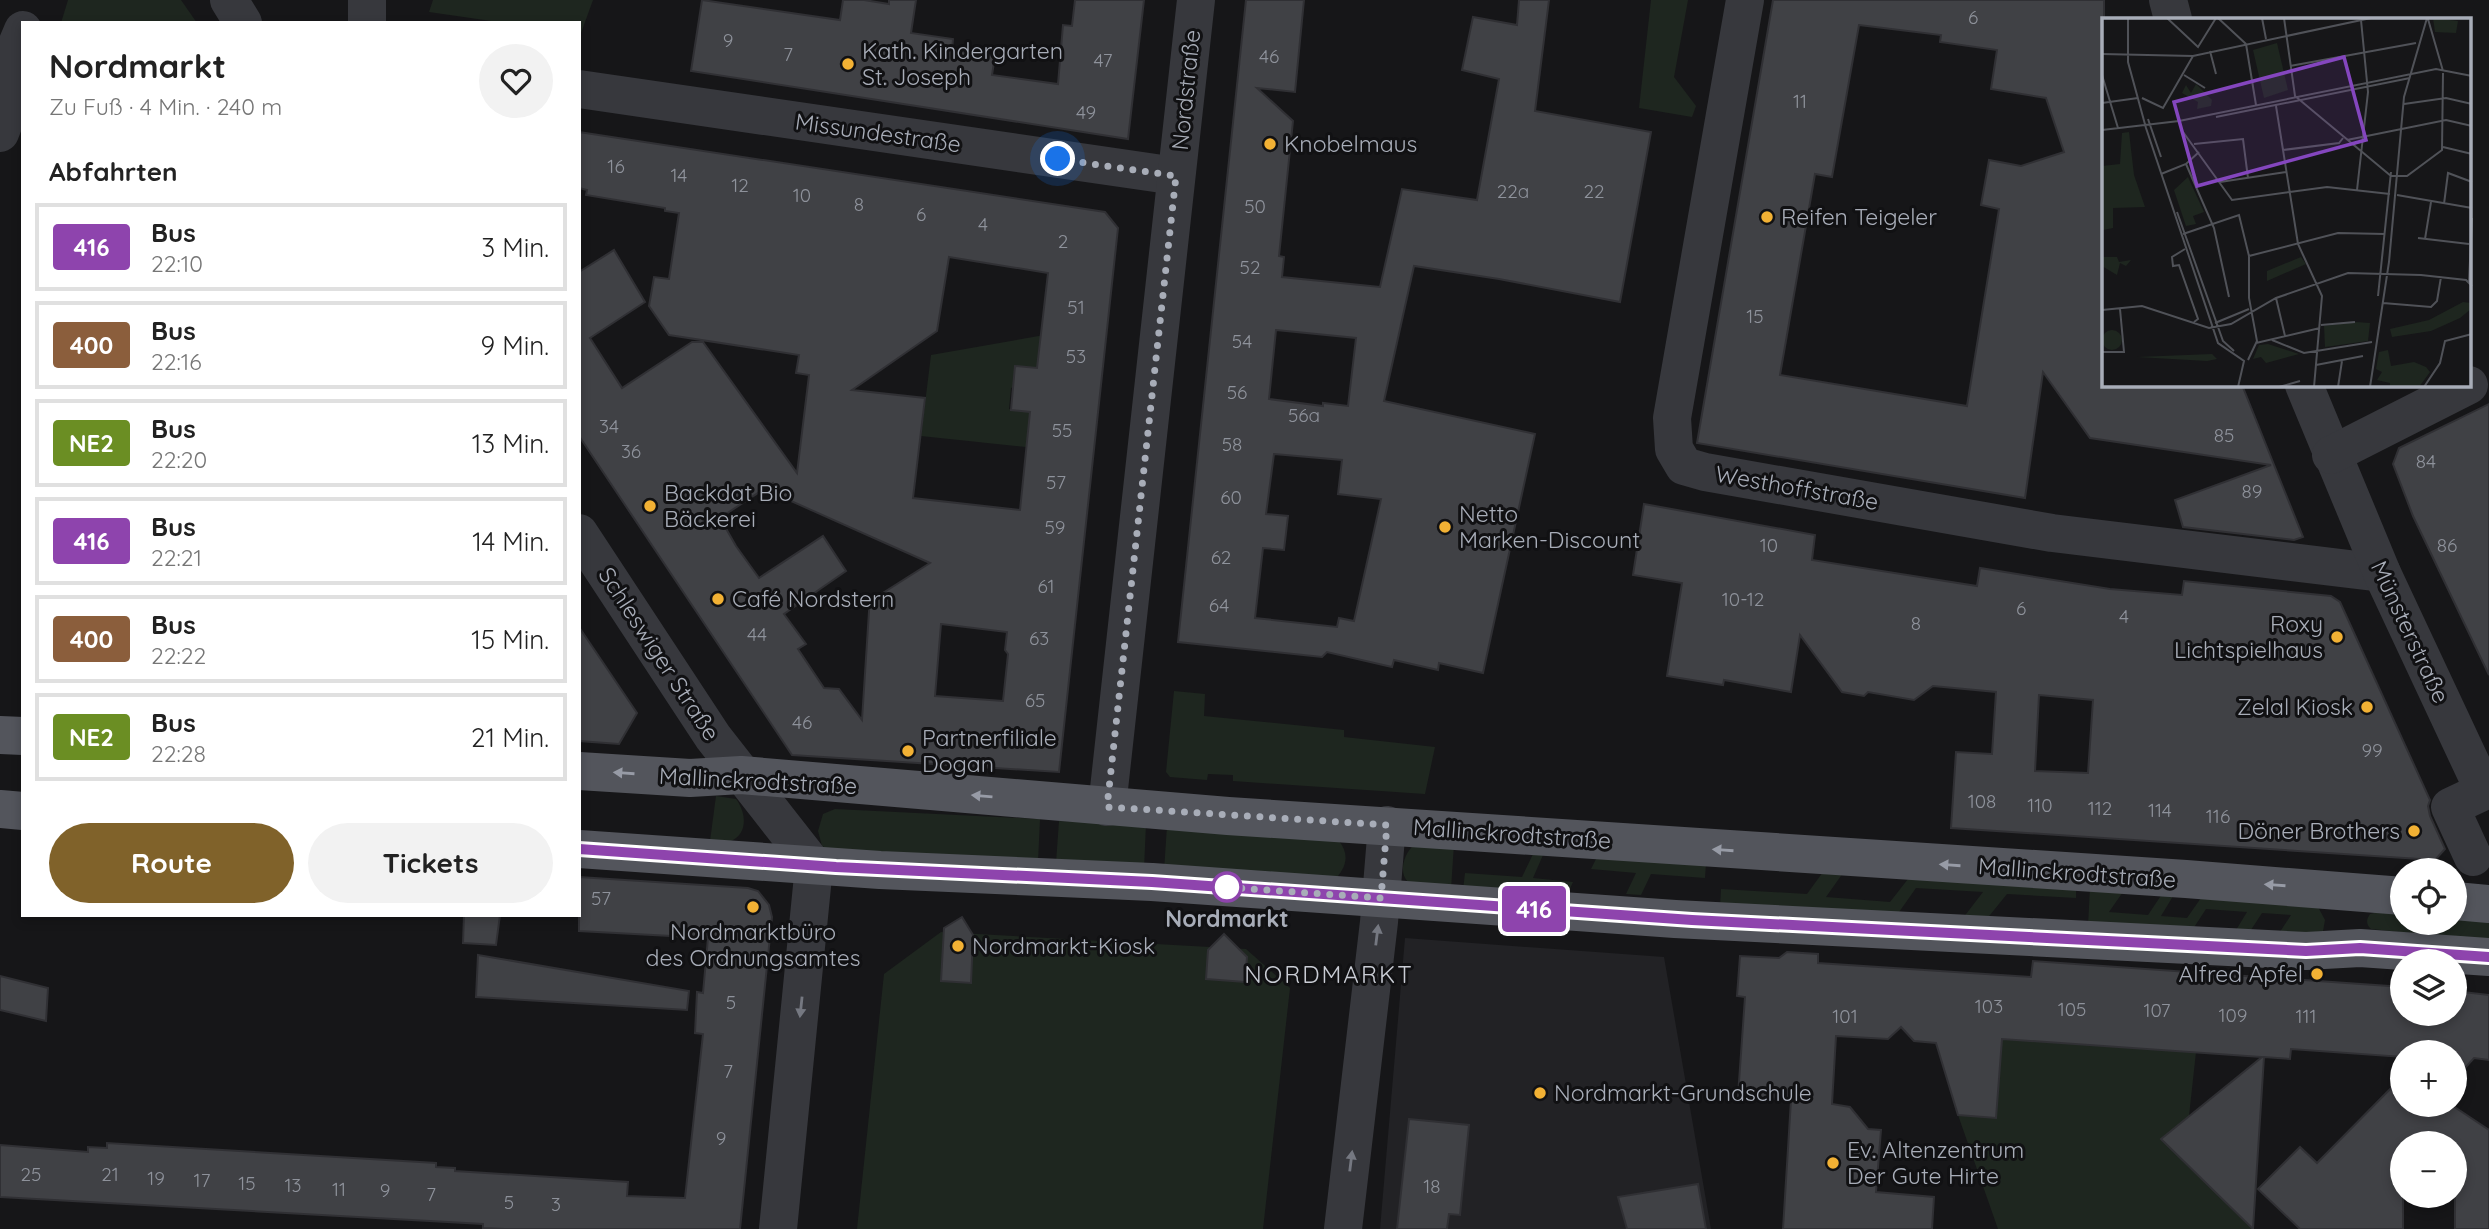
<!DOCTYPE html>
<html lang="de">
<head>
<meta charset="utf-8">
<style>
	body { margin:0; font-family:Quicksand,sans-serif; background:#f2f2f2; color:#222; height:100vh; display:flex; flex-direction:column; font-size:26px; white-space:nowrap }
	* { box-sizing:border-box; margin:0 }
	p { font-size:23px; color:#767676 }
	.icon { flex:none; width:38px; height:38px; fill:none; stroke:currentColor; stroke-width:2; stroke-linecap:round; stroke-linejoin:round }
	.map { position:relative; flex:1; overflow:hidden }
	.panel { position:absolute; left:21px; top:21px; width:560px; height:896px; display:flex; flex-direction:column; background:#fff; border-radius:0px; box-shadow:0 4px 10px #0003 }
	.panel>* { flex:none }
	.badge { padding:0 14px; border-radius:5px; font-size:24px; line-height:46px }
	.fabs { position:absolute; left:2390px; top:858px; display:grid; gap:14px }
	.fabs a { display:grid; place-items:center; width:77px; height:77px; border-radius:50%; background:#fff; box-shadow:0 4px 10px #0003; font-size:35px }
	.you { position:absolute; width:35px; height:35px; margin:-18px; border:5px solid #fff; border-radius:50%; background:#1a73e8; box-shadow:0 0 0 10px #1a73e833 }
	.map>.badge { position:absolute; translate:-50% -50%; box-shadow:0 0 0 4px #fff }
	h2 { padding:0 28px; font-size:26px; line-height:63px }
	.round { display:grid; place-items:center; flex:none; width:74px; height:74px; border-radius:37px; background:#f2f2f2 }
	.overview { display:flex; align-items:center; justify-content:space-between; height:119px; padding:0 28px }
	h1 { font-size:33px; font-weight:700; line-height:52px }
	.primary-button { display:flex; gap:14px; margin-top:auto; padding:14px 28px }
	.primary-button a { flex:1; height:80px; border-radius:42px; background:#80622a; color:#fff; font-size:28px; font-weight:700; line-height:80px; text-align:center }
	.primary-button a+a { background:#f2f2f2; color:#222 }
	ul { padding:0; list-style:none }
	li { display:flex; align-items:center; gap:21px; height:88px; margin:0 14px 10px; padding:0 14px; border:4px solid #e0e0e0; border-radius:0px }
	li div { flex:1 }
	li b { display:block; font-size:26px }
	li em { font-style:normal }
	li .badge { min-width:77px; font-weight:700; text-align:center }
	.map>svg:first-child { display:block }
	.built { fill:#222225 }
	.green { fill:#1e261f }
	.building { fill:#404145; stroke:#303034; stroke-width:2; fill-rule:evenodd }
	.lines { fill:none; stroke-linecap:round; stroke-linejoin:round }
	.minor { stroke:#37383d; stroke-width:38 }
	.major { stroke:#53555c; stroke-width:38 }
	.oneway { fill:#979ba6 }
	.oneway2 { fill:#757881 }
	.line-casing { stroke:#fff; stroke-width:16 }
	.line { stroke:#8e44ad; stroke-width:10 }
	.walk { stroke:#a8adb8; stroke-width:7; stroke-dasharray:0 12.6 }
	.poi-dot { fill:#f2b134; stroke:#111113; stroke-width:2.5 }
	.stop-dot { fill:#fff; stroke:#8e44ad; stroke-width:3.5 }
	.labels { text-anchor:middle; stroke-width:6; stroke-linejoin:round; paint-order:stroke }
	.number-label { font-size:19px; fill:#8e929b }
	.poi-label { font-size:23px; fill:#a8adb8; stroke:#111113; text-anchor:start }
	.street-label { font-size:23px; fill:#a8adb8; stroke:#111113 }
	.stop-label { font-size:23px; font-weight:bold; fill:#a8adb8; stroke:#111113 }
	.neighbourhood-label { font-size:24px; letter-spacing:2px; fill:#c9ccd4; stroke:#111113 }
	.inset-road { fill:none; stroke:#505258; stroke-width:2 }
	.view { fill:#8446be; fill-opacity:0.15; stroke:#8446be; stroke-width:3.5 }
	.inset-edge { fill:none; stroke:#a8adb8; stroke-width:3.5 }
</style>
</head>
<body>
<div class="map">
<svg width="2489" height="1229" viewBox="0 0 2489 1229">
	<rect width="100%" height="100%" fill="#161618"/>
	<!-- built -->
	<polygon class="built" points="1405,938 1664,957 1711,1229 1380,1229"/>
	<!-- green -->
	<g class="green">
		<polygon points="68,0 181,0 197,23 61,23"/>
		<polygon points="433,0 593,0 581,33 579,23 505,23 429,12"/>
		<polygon points="1651,0 1688,0 1674,77 1696,106 1692,117 1639,108"/>
		<polygon points="1050,334 1046,372 1011,388 1009,409 1030,412 1026,447 921,436 931,355"/>
		<polygon points="1174,691 1205,694 1204,716 1344,730 1344,737 1435,747 1425,794 1233,781 1233,775 1208,774 1207,780 1170,777 1166,772"/>
		<path d="M716,796L736,799C745,811 749,831 733,840C726,844 717,842 710,841Z"/>
		<polygon points="835,809 1040,819 1038,862 833,852 822,846 818,831 823,814"/>
		<polygon points="1059,821 1146,824 1144,869 1056,863"/>
		<path d="M1167,826L1339,841C1349,854 1347,865 1337,877L1164,871Z"/>
		<path d="M1415,844H1454L1451,889C1440,888 1427,889 1416,886C1395,880 1403,853 1415,844Z"/>
		<polygon points="1533,854 1543,855 1533,878 1573,882 1566,897 1463,890 1465,873 1522,877"/>
		<polygon points="1598,855 1706,863 1705,878 1651,874 1641,895 1626,894 1636,873 1591,869"/>
		<polygon points="1823,872 1843,873 1826,897 1890,902 1908,879 2076,887 2076,898 2007,894 1986,920 1963,918 1983,892 1916,888 1897,915 1720,907 1721,889 1807,894"/>
		<polygon points="2090,887 2125,889 2109,912 2148,915 2164,891 2175,893 2161,916 2187,918 2203,895 2318,907 2325,920 2323,931 2276,938 2291,915 2262,913 2247,936 2233,935 2247,912 2206,909 2191,932 2088,926"/>
		<path d="M2375,909L2403,912V922H2455V918L2489,922V941L2371,929C2366,924 2366,920 2370,914L2374,913Z"/>
		<polygon points="941,932 1246,949 1290,988 1263,1229 857,1229 884,974"/>
		<polygon points="1997,1038 2196,1052 2189,1116 2161,1139 2254,1229 1998,1229 1958,1115 1996,1118 2000,1069"/>
	</g>
	<!-- building -->
	<g class="building">
		<polygon points="702,0 840,20 843,0 864,0 889,4 889,0 916,0 911,33 953,39 952,50 995,56 992,75 1058,84 1063,25 1072,26 1075,0 1144,0 1128,139 691,71"/>
		<path d="M1246,0H1304L1295,92L1257,88L1293,121L1279,256L1284,257L1282,277L1380,287L1402,189L1477,200L1499,79L1462,70L1473,17L1517,25L1519,0H1549L1535,111L1651,132L1620,302L1499,279L1414,266L1384,401L1535,434L1483,673L1439,663L1438,670L1394,660L1392,667L1327,652L1322,657L1178,642ZM1276,330L1356,338L1348,406L1323,403V406L1269,399ZM1274,454L1342,460L1338,494L1381,499L1354,621L1339,618L1337,627L1255,618L1263,548L1284,550L1288,516L1266,514Z"/>
		<path d="M1773,0H2104V385H2242L2303,537L2294,540L2183,527L2175,500L2271,465L2090,438L2043,372L2025,498L1697,443ZM1859,25L1941,35L1940,42L1997,50L1991,89L2046,98L2064,152L2021,166L1989,160L1981,205L1999,209L1967,406L1780,375L1815,174L1832,177Z"/>
		<path d="M579,132L1105,212L1118,228L1059,772L792,755L579,436V272L614,250L645,302L590,338L622,388L692,342H703L797,473L809,375L796,373L799,355L669,335L649,306L654,277L669,279L679,213L665,211V208L586,195L587,190L579,188ZM949,257L1048,273L1037,368L1015,366L1011,410L1030,412L1020,510L913,498L925,398L852,390L937,331ZM773,483L782,497L930,563L878,596H870L862,720L839,689L824,688L798,649L806,644L784,614L846,571L823,536L759,578L736,546L720,518ZM941,624L1007,632L1005,650L1008,654L1003,701L935,696Z"/>
		<polygon points="2489,404 2489,675 2413,516 2393,464 2399,448"/>
		<path d="M1644,504L1815,535L1812,560L1977,586L1980,568L2110,589L2182,595L2184,581L2331,596L2340,602L2430,800L2428,806L2430,816L2445,849L2435,860L1951,828L1956,752L1992,754L1996,692L1933,686L1914,700L1868,692L1864,696L1842,692L1800,635L1791,692L1724,680L1723,685L1667,676L1682,583L1633,575ZM2039,695L2093,700L2088,773L2035,771Z"/>
		<polygon points="579,627 637,713 619,744 579,741"/>
		<polygon points="579,877 748,888 758,891 769,905 772,917 740,1229 505,1229 483,1228 483,1224 0,1197 0,1145 88,1152 88,1147 107,1148 107,1143 436,1163 436,1167 455,1168 455,1171 628,1182 627,1196 685,1198 703,1034 695,1033 697,992 703,993 708,938 579,931"/>
		<polygon points="464,915 500,915 496,945 463,943"/>
		<polygon points="962,917 973,935 971,983 941,981 944,928"/>
		<polygon points="1224,934 1247,957 1245,982 1206,979 1208,950"/>
		<polygon points="1787,952 1818,954 1818,963 2031,977 2033,961 2403,987 2403,1013 2455,1013 2455,991 2489,995 2489,1060 2474,1058 2455,1079 2455,1052 2403,1052 2403,1057 2291,1049 2290,1059 2264,1057 2253,1229 2161,1139 2262,1057 2002,1039 1996,1118 1958,1115 1936,1043 1914,1041 1901,1027 1888,1039 1836,1036 1832,1104 1850,1107 1868,1129 1881,1130 1876,1192 1934,1197 1932,1229 1783,1229 1791,1100 1738,1096 1745,997 1737,996 1740,956 1779,958"/>
		<polygon points="478,955 689,991 687,1010 476,997"/>
		<polygon points="0,976 48,988 46,1021 0,1010"/>
		<polygon points="2403,1076 2403,1104 2450,1104 2489,1130 2489,1229 2455,1229 2455,1143 2403,1143 2403,1229 2300,1229 2258,1189 2300,1147 2317,1163"/>
		<polygon points="1409,1119 1469,1125 1460,1215 1449,1214 1447,1229 1397,1229"/>
		<polygon points="1698,1184 1706,1229 1627,1229 1618,1197"/>
	</g>
	<g class="lines">
		<!-- minor -->
		<g class="minor">
			<polyline points="229,0 243,23"/>
			<polyline points="1745,0 1672,418 1674,449 1684,466 1705,472 2052,533 2382,573"/>
			<polyline points="2168,0 2173,19"/>
			<polyline points="367,23 367,0"/>
			<polyline points="579,89 1176,176"/>
			<polyline points="0,133 15,94 17,70 15,49 23,30"/>
			<polyline points="2304,385 2382,573 2484,791 2450,807 2473,857"/>
			<polyline points="2331,455 2469,385"/>
			<polyline points="579,533 713,737 814,866 778,1229"/>
			<polyline points="1107,807 1196,0"/>
			<polyline points="1343,1229 1379,922 1387,825"/>
		</g>
		<!-- major -->
		<g class="major">
			<polyline points="0,735 23,736"/>
			<polyline points="579,771 690,778 741,775 1228,816 2186,879 2403,896"/>
			<polyline points="0,809 23,811"/>
			<polyline points="579,849 880,870 1152,882 1675,919 2306,951 2360,948 2489,957"/>
			<polyline points="2455,901 2489,904"/>
		</g>
	</g>
	<!-- one-way arrows -->
	<defs><path id="oneway-solid" d="M-6-.8H1V-3.2L6.5 0L1 3.2V.8H-6Z" transform="scale(1.75)"/></defs>
	<g class="oneway">
		<use href="#oneway-solid" transform="translate(624 773) rotate(-176)"/>
		<use href="#oneway-solid" transform="translate(982 796) rotate(-175)"/>
		<use href="#oneway-solid" transform="translate(1723 850) rotate(-176)"/>
		<use href="#oneway-solid" transform="translate(1950 865) rotate(-176)"/>
		<use href="#oneway-solid" transform="translate(2275 885) rotate(-176)"/>
	</g>
	<g class="oneway2">
		<use href="#oneway-solid" transform="translate(1377 935) rotate(-83)"/>
		<use href="#oneway-solid" transform="translate(801 1007) rotate(96)"/>
		<use href="#oneway-solid" transform="translate(1351 1161) rotate(-83)"/>
	</g>
	<g class="lines">
		<defs>
			<polyline id="line" points="579,849 836,867 1152,882 1692,920 2306,951 2360,948 2489,957"/>
		</defs>
		<!-- line casing -->
		<use href="#line" class="line-casing"/>
		<!-- line -->
		<use href="#line" class="line"/>
		<!-- walk -->
		<polyline class="walk" points="1058,159 1176,176 1107,807 1387,825 1381,898 1223,887 1227,887"/>
	</g>
	<!-- markers -->
	<g class="poi-dot">
		<circle cx="848" cy="64" r="7"/>
		<circle cx="1270" cy="144" r="7"/>
		<circle cx="1767" cy="217" r="7"/>
		<circle cx="650" cy="506" r="7"/>
		<circle cx="1445" cy="527" r="7"/>
		<circle cx="718" cy="599" r="7"/>
		<circle cx="2337" cy="637" r="7"/>
		<circle cx="2367" cy="707" r="7"/>
		<circle cx="908" cy="751" r="7"/>
		<circle cx="2414" cy="831" r="7"/>
		<circle cx="753" cy="907" r="7"/>
		<circle cx="958" cy="946" r="7"/>
		<circle cx="2317" cy="974" r="7"/>
		<circle cx="1540" cy="1093" r="7"/>
		<circle cx="1833" cy="1163" r="7"/>
	</g>
	<circle class="stop-dot" cx="1227" cy="887" r="14"/>
	<g class="labels">
		<!-- number labels -->
		<g class="number-label">
			<text x="1973" y="24">6</text>
			<text x="728" y="47">9</text>
			<text x="788" y="61">7</text>
			<text x="1269" y="63">46</text>
			<text x="1103" y="67">47</text>
			<text x="1800" y="108">11</text>
			<text x="1086" y="119">49</text>
			<text x="616" y="173">16</text>
			<text x="679" y="182">14</text>
			<text x="740" y="192">12</text>
			<text x="1513" y="198">22a</text>
			<text x="1594" y="198">22</text>
			<text x="802" y="202">10</text>
			<text x="859" y="211">8</text>
			<text x="1255" y="213">50</text>
			<text x="921" y="221">6</text>
			<text x="983" y="231">4</text>
			<text x="1063" y="248">2</text>
			<text x="1250" y="274">52</text>
			<text x="1076" y="314">51</text>
			<text x="1755" y="323">15</text>
			<text x="1242" y="348">54</text>
			<text x="1076" y="363">53</text>
			<text x="1237" y="399">56</text>
			<text x="1304" y="422">56a</text>
			<text x="609" y="433">34</text>
			<text x="1062" y="437">55</text>
			<text x="2224" y="442">85</text>
			<text x="1232" y="451">58</text>
			<text x="631" y="458">36</text>
			<text x="2426" y="468">84</text>
			<text x="1056" y="489">57</text>
			<text x="2252" y="498">89</text>
			<text x="1231" y="504">60</text>
			<text x="1055" y="534">59</text>
			<text x="1769" y="552">10</text>
			<text x="2447" y="552">86</text>
			<text x="1221" y="564">62</text>
			<text x="1046" y="593">61</text>
			<text x="1743" y="606">10-12</text>
			<text x="1219" y="612">64</text>
			<text x="2021" y="615">6</text>
			<text x="2124" y="623">4</text>
			<text x="1916" y="630">8</text>
			<text x="757" y="641">44</text>
			<text x="1039" y="645">63</text>
			<text x="1035" y="707">65</text>
			<text x="802" y="729">46</text>
			<text x="2372" y="757">99</text>
			<text x="1982" y="808">108</text>
			<text x="2040" y="812">110</text>
			<text x="2100" y="815">112</text>
			<text x="2160" y="817">114</text>
			<text x="2218" y="823">116</text>
			<text x="601" y="905">57</text>
			<text x="731" y="1009">5</text>
			<text x="1989" y="1013">103</text>
			<text x="2072" y="1016">105</text>
			<text x="2157" y="1017">107</text>
			<text x="2233" y="1022">109</text>
			<text x="1845" y="1023">101</text>
			<text x="2306" y="1023">111</text>
			<text x="728" y="1078">7</text>
			<text x="721" y="1145">9</text>
			<text x="31" y="1181">25</text>
			<text x="110" y="1181">21</text>
			<text x="156" y="1185">19</text>
			<text x="202" y="1187">17</text>
			<text x="247" y="1190">15</text>
			<text x="293" y="1192">13</text>
			<text x="1432" y="1193">18</text>
			<text x="339" y="1196">11</text>
			<text x="385" y="1197">9</text>
			<text x="431" y="1201">7</text>
			<text x="509" y="1209">5</text>
			<text x="556" y="1211">3</text>
		</g>
		<!-- poi labels -->
		<g class="poi-label">
			<text x="862" y="59">Kath. Kindergarten<tspan x="862" dy="26">St. Joseph</tspan></text>
			<text x="1284" y="152">Knobelmaus</text>
			<text x="1781" y="225">Reifen Teigeler</text>
			<text x="664" y="501">Backdat Bio<tspan x="664" dy="26">Bäckerei</tspan></text>
			<text x="1459" y="522">Netto<tspan x="1459" dy="26">Marken-Discount</tspan></text>
			<text x="732" y="607">Café Nordstern</text>
			<text x="2323" y="632" text-anchor="end">Roxy<tspan x="2323" dy="26">Lichtspielhaus</tspan></text>
			<text x="2353" y="715" text-anchor="end">Zelal Kiosk</text>
			<text x="922" y="746">Partnerfiliale<tspan x="922" dy="26">Dogan</tspan></text>
			<text x="2400" y="839" text-anchor="end">Döner Brothers</text>
			<text x="753" y="940" text-anchor="middle">Nordmarktbüro<tspan x="753" dy="26">des Ordnungsamtes</tspan></text>
			<text x="972" y="954">Nordmarkt-Kiosk</text>
			<text x="2303" y="982" text-anchor="end">Alfred Apfel</text>
			<text x="1554" y="1101">Nordmarkt-Grundschule</text>
			<text x="1847" y="1158">Ev. Altenzentrum<tspan x="1847" dy="26">Der Gute Hirte</tspan></text>
		</g>
		<!-- street labels -->
		<g class="street-label">
			<text transform="translate(1186 90) rotate(-84)" y="8">Nordstraße</text>
			<text transform="translate(878 133) rotate(8)" y="8">Missundestraße</text>
			<text transform="translate(1797 488) rotate(10)" y="8">Westhoffstraße</text>
			<text transform="translate(2410 632) rotate(65)" y="8">Münsterstraße</text>
			<text transform="translate(659 654) rotate(57)" y="8">Schleswiger Straße</text>
			<text transform="translate(758 781) rotate(3)" y="8">Mallinckrodtstraße</text>
			<text transform="translate(1512 834) rotate(4)" y="8">Mallinckrodtstraße</text>
			<text transform="translate(2077 873) rotate(4)" y="8">Mallinckrodtstraße</text>
		</g>
		<!-- stop labels -->
		<g class="stop-label">
			<text x="1227" y="927">Nordmarkt</text>
		</g>
		<!-- neighbourhood labels -->
		<g class="neighbourhood-label">
			<text x="1329" y="983">NORDMARKT</text>
		</g>
	</g>
	<!-- overview -->
	<g transform="translate(2102 18)">
		<rect width="369" height="369" fill="#161618"/>
		<path d="M331,0L356,3L354,15L333,14ZM175,25L186,72L162,80L151,32ZM94,66L110,82L109,88L95,91L96,84L80,75L84,67L89,75ZM27,114L32,157L43,189L11,190V210L1,212L0,148L18,146L20,115ZM86,159L102,194L91,198L94,206L84,208L72,172ZM0,239H15L17,244L29,242L24,248L18,245L15,257L0,248ZM199,239L204,246L165,263V253ZM361,284L369,285V291L358,300L329,313L290,319L288,311L327,302ZM254,304L268,305L266,323L223,329L222,308ZM0 322a10 10 0 1 1 20 0a10 10 0 1 1-20 0ZM166,326L197,336L164,345L159,339L151,341L157,327ZM286,332L289,348L312,344L324,349L328,354L317,369H288V365L275,362L280,354L274,351L277,334ZM110,336L115,341L105,343L35,339Z" fill="#1e261f"/>
		<path class="inset-road" d="M26,0V44L44,110L116,325L142,343L136,369M65,0L96,29L114,0M116,0L144,26M160,0L164,21M182,0L193,78L289,158H305L340,132L341,55M326,1L341,53M144,26L154,87M108,33L114,56M0,36L91,38L269,0M188,48L314,25M0,57L16,110M82,57L103,70M40,80L61,90L91,38M0,85L36,80M302,86L344,80L370,86M174,88L196,226L220,278L212,369M114,99L308,60M46,101L59,139M0,112L77,103L334,51L370,58M81,114L130,182L225,169L288,176M245,122L344,102L370,108M92,126L141,121L146,160M341,129L370,136M181,132L237,125L241,120M84,146L112,210L127,279M59,156L84,146L97,134M118,164L184,154M255,172L266,74L259,2M295,177L370,190M342,186L346,155L370,164M75,194L121,323L132,333M81,216L137,197L147,238V280L155,323L146,342M316,220L367,226M323,221L329,184M83,231L70,239L71,248L77,247L96,301L92,304M147,238L236,215L283,216M367,264L370,200M276,278L289,154M174,280L183,318M281,285L329,289L335,283L339,259M0,292L40,288L107,310L129,306L174,280L246,255L319,257L364,262L370,268M113,305L147,291M219,307L253,304M170,322L202,335L270,324M154,325L218,310M0,334H22L18,291M214,347L261,338M177,369L198,363M236,369L240,343M268,369L287,244L302,79L325,0M322,369L338,345L343,323L370,316"/>
		<path class="view" d="M242,39L264,122L95,168L72,84Z"/>
		<rect width="369" height="369" class="inset-edge"/>
	</g>
</svg>
<div class="fabs">
<a><svg class="icon" aria-label="locate" viewBox="0 0 24 24"><circle cx="12" cy="12" r="6"/><path d="M12 2v4M12 18v4M2 12h4M18 12h4"/></svg></a>
<a><svg class="icon" aria-label="layers" viewBox="0 0 24 24"><path d="M12 4l9 5-9 5-9-5zM3 14l9 5 9-5"/></svg></a>
<a>+</a>
<a>−</a>
</div>
<div class="you" style="left:1058px;top:159px"></div>
<b class="badge" style="left:1534px;top:909px;background:#8e44ad;color:#fff">416</b>
<section class="panel">
<div class="overview"><div><h1>Nordmarkt</h1><p>Zu Fuß · 4 Min. · 240 m</p></div><a class="round"><svg class="icon" aria-label="heart" viewBox="0 0 24 24"><path d="M12 20l-8-8c-3-5 5-10 8-4 3-6 11-1 8 4z"/></svg></a></div>
<h2>Abfahrten</h2>
<ul>
<li><span class="badge" style="background:#8e44ad;color:#fff">416</span><div><b>Bus</b><p>22:10</p></div><em>3 Min.</em></li>
<li><span class="badge" style="background:#8b5e3c;color:#fff">400</span><div><b>Bus</b><p>22:16</p></div><em>9 Min.</em></li>
<li><span class="badge" style="background:#6b8e23;color:#fff">NE2</span><div><b>Bus</b><p>22:20</p></div><em>13 Min.</em></li>
<li><span class="badge" style="background:#8e44ad;color:#fff">416</span><div><b>Bus</b><p>22:21</p></div><em>14 Min.</em></li>
<li><span class="badge" style="background:#8b5e3c;color:#fff">400</span><div><b>Bus</b><p>22:22</p></div><em>15 Min.</em></li>
<li><span class="badge" style="background:#6b8e23;color:#fff">NE2</span><div><b>Bus</b><p>22:28</p></div><em>21 Min.</em></li>
</ul>
<div class="primary-button"><a>Route</a><a>Tickets</a></div>
</section>
</div>
</body>
</html>
